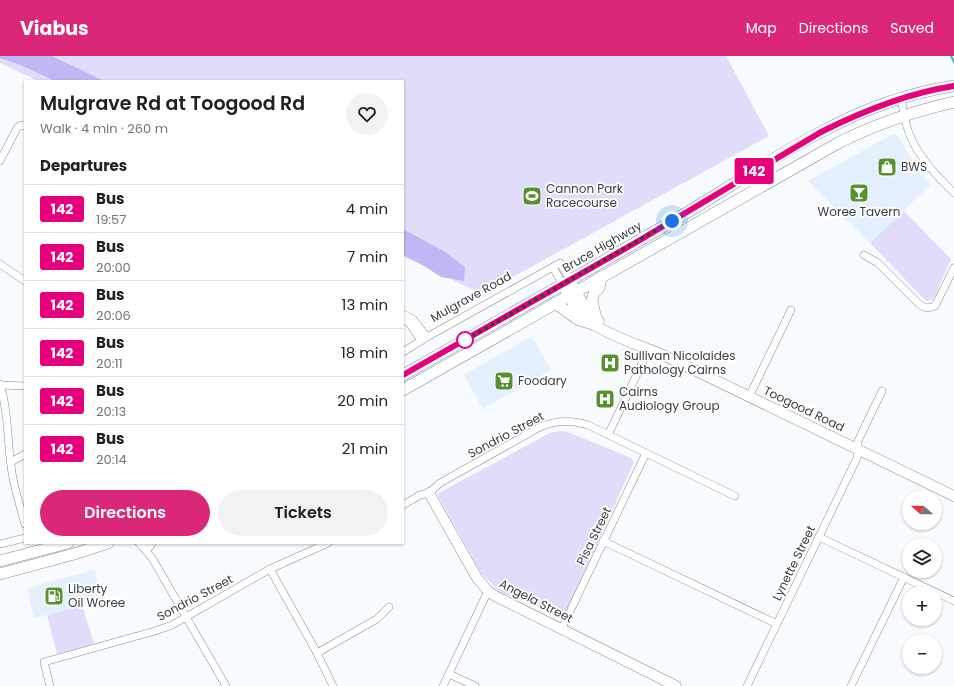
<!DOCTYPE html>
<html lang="en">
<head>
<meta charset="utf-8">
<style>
	body { margin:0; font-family:Poppins,sans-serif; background:#f2f2f2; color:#202124; height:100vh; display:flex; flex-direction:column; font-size:15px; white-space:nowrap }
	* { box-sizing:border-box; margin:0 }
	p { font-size:13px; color:#757577 }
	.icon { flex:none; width:22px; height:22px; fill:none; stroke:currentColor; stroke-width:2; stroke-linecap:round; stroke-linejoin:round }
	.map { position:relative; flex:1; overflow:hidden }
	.sheet { position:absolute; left:24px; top:24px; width:380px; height:464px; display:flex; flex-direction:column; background:#fff; border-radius:0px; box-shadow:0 1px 3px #0004 }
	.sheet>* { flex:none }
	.badge { padding:0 8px; border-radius:3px; font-size:14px; line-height:26px }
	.needle { width:26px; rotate:290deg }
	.buttons { position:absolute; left:902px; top:434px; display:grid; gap:8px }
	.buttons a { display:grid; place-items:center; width:40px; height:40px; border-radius:50%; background:#fff; box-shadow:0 1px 3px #0004; font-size:20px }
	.you { position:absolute; width:20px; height:20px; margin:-10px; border:3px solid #fff; border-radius:50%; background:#1a73e8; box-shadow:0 0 0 6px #1a73e833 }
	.map>.badge { position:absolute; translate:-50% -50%; box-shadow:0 0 0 2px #fff }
	h2 { padding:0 16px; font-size:15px; line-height:36px }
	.round { display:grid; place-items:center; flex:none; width:42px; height:42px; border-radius:21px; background:#f2f2f2 }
	.headline { display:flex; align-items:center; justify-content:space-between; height:68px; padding:0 16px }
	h1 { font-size:19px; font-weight:600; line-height:30px }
	.button { display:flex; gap:8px; margin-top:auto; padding:8px 16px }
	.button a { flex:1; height:46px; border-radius:24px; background:#db2777; color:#fff; font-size:16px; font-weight:600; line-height:46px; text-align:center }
	.button a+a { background:#f2f2f2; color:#202124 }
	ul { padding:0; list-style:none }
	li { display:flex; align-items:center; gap:12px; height:48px; padding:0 16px; border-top:1px solid #e0e0e0 }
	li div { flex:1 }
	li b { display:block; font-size:15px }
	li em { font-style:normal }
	li .badge { min-width:44px; font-weight:700; text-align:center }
	header { display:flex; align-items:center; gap:24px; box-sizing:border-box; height:56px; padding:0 20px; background:#db2777; color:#fff }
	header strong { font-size:19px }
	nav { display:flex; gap:22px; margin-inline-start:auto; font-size:14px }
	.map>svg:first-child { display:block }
	.built { fill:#e4f0fd }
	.green { fill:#e0dcf9 }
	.forest { fill:#c2b6f5 }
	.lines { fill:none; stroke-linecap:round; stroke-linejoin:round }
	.stream { stroke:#34bac4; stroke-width:2 }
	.street-casing { stroke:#878d93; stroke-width:8 }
	.secondary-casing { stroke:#878d93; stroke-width:11 }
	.primary-casing { stroke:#878d93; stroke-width:12 }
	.street { stroke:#fff; stroke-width:7 }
	.secondary { stroke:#fff; stroke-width:10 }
	.primary { stroke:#fff; stroke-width:11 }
	.line-casing { stroke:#fff; stroke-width:9 }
	.line { stroke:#e6007e; stroke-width:6 }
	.walk { stroke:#3a3c3f; stroke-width:4; stroke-dasharray:0 7.2 }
	.stop-dot { fill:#fff; stroke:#e6007e; stroke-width:2 }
	.labels { text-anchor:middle; stroke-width:3.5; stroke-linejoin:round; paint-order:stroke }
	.poi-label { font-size:12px; fill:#3a3c3f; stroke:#fff; text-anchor:start }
	.street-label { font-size:12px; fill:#3a3c3f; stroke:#fff }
</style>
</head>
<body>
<header>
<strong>Viabus</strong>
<nav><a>Map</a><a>Directions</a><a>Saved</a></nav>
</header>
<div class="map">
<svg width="954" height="630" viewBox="0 0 954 630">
	<rect width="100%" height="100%" fill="#f8fbfe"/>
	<!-- built -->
	<g class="built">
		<polygon points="893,78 898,80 919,116 931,128 870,187 808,125"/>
		<polygon points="532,280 551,314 483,353 464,319"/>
		<polygon points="94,514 102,544 34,562 27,532"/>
	</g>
	<!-- green -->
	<g class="green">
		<polygon points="0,0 726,0 769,80 482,238 403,200 403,25 38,25 0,7"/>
		<polygon points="904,155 951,203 933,244 926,245 870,187"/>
		<polygon points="562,375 573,378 631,402 634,406 565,559 558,559 524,544 500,537 481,517 437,438 550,377"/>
		<polygon points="82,549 94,588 57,598 47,559"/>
	</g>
	<!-- forest -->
	<g class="forest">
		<polygon points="0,0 52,0 104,25 55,25 23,10 0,2"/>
		<polygon points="403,173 445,196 465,211 464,225 441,221 421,208 403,199"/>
	</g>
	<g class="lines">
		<!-- stream -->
		<polyline class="stream" points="951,0 954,6"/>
		<defs>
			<g id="street">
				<path d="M901,43C903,54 905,66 909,77C918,101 936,119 954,137"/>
				<polyline points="0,105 17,72 21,69 25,70"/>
				<path d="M864,199L878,207L918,247C924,252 927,253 935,250L954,212"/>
				<polyline points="0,208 25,225"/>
				<polyline points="553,211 563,229"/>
				<polyline points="403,258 413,263 427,281"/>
				<polyline points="403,263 410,268 421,285"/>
				<polyline points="403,296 427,281 560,207 570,224"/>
				<path d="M0,328C9,357 7,387 12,417C15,434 20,451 25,468"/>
				<polyline points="0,329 25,330"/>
				<polyline points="749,341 791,254"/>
				<polyline points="608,379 649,293"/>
				<polyline points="11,406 25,398"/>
				<path d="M403,449L420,439L429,437L440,427L540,371C556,364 572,364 588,369L735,440"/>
				<polyline points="819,481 954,545"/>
				<polyline points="603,485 777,568"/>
				<polyline points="139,487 152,502 226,630"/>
				<polyline points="0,488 25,482"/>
				<polyline points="270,513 317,597 333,630"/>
				<polyline points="562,572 646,397"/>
				<polyline points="317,597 377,563 389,551"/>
				<polyline points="449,618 475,630"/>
				<polyline points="50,630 44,606 155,575 172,569 270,513 328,487"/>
				<polyline points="443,630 488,535"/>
				<polyline points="747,630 857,402 858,385 882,335"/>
				<polyline points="851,630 904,521"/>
			</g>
			<g id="secondary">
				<path d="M570,224C578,239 585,255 599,265"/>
				<path d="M563,229C568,239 574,252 582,260C597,274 629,286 648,293C660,297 671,303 682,308L954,440"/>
				<polyline points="429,437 477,522 488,535 495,540 676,630"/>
			</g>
			<g id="primary">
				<polyline points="555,247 579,264 593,268"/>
				<polyline points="596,263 592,245 594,237 599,232 601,221"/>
				<path d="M403,319C495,267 587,215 678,162C726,134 772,101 821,76C862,54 908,37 954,30"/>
				<path d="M403,334L840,86C876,68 914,55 954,46"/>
				<polyline points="148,490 150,487"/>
				<polyline points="0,505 68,487"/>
				<polyline points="0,518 74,498 108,487"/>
			</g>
		</defs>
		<!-- street casing -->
		<use href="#street" class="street-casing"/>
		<!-- secondary casing -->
		<use href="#secondary" class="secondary-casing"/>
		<!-- primary casing -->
		<use href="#primary" class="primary-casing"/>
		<!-- street -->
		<use href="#street" class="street"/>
		<!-- secondary -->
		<use href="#secondary" class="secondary"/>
		<!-- primary -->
		<use href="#primary" class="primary"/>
	</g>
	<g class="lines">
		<defs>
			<path id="line" d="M403,319L635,187L821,76C863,55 908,37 954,30"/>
		</defs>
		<!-- line casing -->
		<use href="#line" class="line-casing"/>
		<!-- line -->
		<use href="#line" class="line"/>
		<!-- walk -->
		<polyline class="walk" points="465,284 460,287 672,165"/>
	</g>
	<!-- icons -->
	<defs>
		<symbol id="shop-square" viewBox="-11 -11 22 22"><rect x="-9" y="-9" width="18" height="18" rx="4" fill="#589230" stroke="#fff"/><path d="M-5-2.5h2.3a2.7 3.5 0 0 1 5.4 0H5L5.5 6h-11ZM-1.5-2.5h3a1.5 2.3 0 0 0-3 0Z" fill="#fff"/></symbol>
		<symbol id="bar-square" viewBox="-11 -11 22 22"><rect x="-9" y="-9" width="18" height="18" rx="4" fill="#589230" stroke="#fff"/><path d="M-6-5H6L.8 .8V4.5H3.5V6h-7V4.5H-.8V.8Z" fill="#fff"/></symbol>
		<symbol id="stadium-square" viewBox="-11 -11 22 22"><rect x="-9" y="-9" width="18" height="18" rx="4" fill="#589230" stroke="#fff"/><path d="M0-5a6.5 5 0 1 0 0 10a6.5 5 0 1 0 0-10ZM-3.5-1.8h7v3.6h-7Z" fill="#fff"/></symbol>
		<symbol id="hospital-square" viewBox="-11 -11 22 22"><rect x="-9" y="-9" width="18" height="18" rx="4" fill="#589230" stroke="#fff"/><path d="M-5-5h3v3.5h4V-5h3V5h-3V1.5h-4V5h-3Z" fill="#fff"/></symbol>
		<symbol id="supermarket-square" viewBox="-11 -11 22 22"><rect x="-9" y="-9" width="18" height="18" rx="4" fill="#589230" stroke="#fff"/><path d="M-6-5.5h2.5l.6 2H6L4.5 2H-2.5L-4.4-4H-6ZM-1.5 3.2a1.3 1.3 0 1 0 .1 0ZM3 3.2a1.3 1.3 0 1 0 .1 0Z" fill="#fff"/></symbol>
		<symbol id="fuel-square" viewBox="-11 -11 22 22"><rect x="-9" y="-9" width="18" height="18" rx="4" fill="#589230" stroke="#fff"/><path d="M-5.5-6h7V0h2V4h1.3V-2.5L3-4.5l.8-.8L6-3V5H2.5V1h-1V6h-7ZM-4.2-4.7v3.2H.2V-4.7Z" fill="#fff"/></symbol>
	</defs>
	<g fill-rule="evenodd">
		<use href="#shop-square" x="876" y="100" width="22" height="22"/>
		<use href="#bar-square" x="848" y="126" width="22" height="22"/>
		<use href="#stadium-square" x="521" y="129" width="22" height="22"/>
		<use href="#hospital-square" x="599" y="296" width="22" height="22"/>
		<use href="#supermarket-square" x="493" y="314" width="22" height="22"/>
		<use href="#hospital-square" x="594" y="332" width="22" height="22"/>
		<use href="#fuel-square" x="43" y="529" width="22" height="22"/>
	</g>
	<!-- markers -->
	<circle class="stop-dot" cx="465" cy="284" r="8"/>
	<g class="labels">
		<!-- poi labels -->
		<g class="poi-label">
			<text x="901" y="115">BWS</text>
			<text x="546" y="137">Cannon Park<tspan x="546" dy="14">Racecourse</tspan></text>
			<text x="859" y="160" text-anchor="middle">Woree Tavern</text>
			<text x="624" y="304">Sullivan Nicolaides<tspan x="624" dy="14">Pathology Cairns</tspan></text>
			<text x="518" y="329">Foodary</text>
			<text x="619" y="340">Cairns<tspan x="619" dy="14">Audiology Group</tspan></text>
			<text x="68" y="537">Liberty<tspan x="68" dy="14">Oil Woree</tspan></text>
		</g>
		<!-- street labels -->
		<g class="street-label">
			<text transform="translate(602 191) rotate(-30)" y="4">Bruce Highway</text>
			<text transform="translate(471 241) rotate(-29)" y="4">Mulgrave Road</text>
			<text transform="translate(804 353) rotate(26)" y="4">Toogood Road</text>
			<text transform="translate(506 379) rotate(-28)" y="4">Sondrio Street</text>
			<text transform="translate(594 480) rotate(-64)" y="4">Pisa Street</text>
			<text transform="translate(794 507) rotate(-64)" y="4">Lynette Street</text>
			<text transform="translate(195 542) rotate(-28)" y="4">Sondrio Street</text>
			<text transform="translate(536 545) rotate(27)" y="4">Angela Street</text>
		</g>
	</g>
</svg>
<div class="buttons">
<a><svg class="needle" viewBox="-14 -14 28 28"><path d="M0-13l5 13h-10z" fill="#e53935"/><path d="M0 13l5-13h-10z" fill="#757577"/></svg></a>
<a><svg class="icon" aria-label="layers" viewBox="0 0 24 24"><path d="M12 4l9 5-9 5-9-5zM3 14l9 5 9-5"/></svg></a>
<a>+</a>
<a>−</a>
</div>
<div class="you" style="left:672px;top:165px"></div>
<b class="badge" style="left:754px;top:115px;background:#e6007e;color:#fff">142</b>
<section class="sheet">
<div class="headline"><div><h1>Mulgrave Rd at Toogood Rd</h1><p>Walk · 4 min · 260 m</p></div><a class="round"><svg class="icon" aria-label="heart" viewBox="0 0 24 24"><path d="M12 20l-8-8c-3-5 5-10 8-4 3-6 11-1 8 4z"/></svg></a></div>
<h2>Departures</h2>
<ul>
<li><span class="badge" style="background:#e6007e;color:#fff">142</span><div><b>Bus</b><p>19:57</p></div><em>4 min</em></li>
<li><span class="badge" style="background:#e6007e;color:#fff">142</span><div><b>Bus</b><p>20:00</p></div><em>7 min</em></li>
<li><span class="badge" style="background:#e6007e;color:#fff">142</span><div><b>Bus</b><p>20:06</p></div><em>13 min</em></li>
<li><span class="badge" style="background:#e6007e;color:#fff">142</span><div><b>Bus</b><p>20:11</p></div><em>18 min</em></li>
<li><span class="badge" style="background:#e6007e;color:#fff">142</span><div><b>Bus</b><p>20:13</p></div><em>20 min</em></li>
<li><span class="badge" style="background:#e6007e;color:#fff">142</span><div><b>Bus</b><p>20:14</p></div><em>21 min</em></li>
</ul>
<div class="button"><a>Directions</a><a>Tickets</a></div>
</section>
</div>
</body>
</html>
